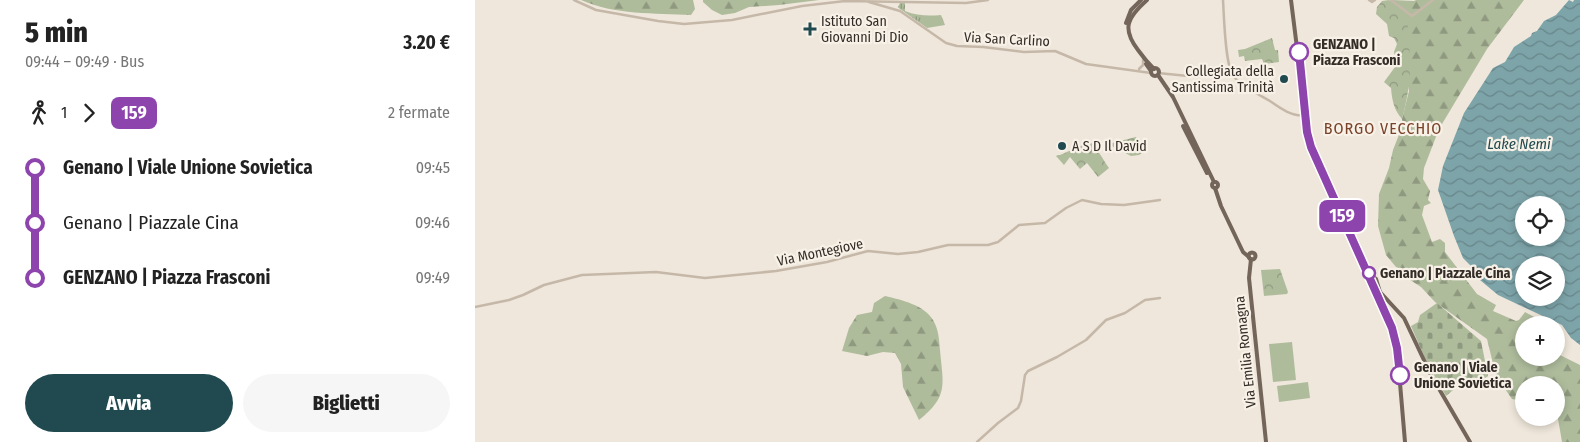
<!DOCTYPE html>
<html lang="it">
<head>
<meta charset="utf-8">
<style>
	body { margin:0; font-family:"Fira Sans Condensed",sans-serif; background:#f6f6f6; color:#222; height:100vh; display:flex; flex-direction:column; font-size:19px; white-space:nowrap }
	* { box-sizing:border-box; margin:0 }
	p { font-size:16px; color:#767676 }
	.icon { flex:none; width:28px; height:28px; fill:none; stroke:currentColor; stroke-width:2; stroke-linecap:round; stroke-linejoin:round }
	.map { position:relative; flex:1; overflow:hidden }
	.details { display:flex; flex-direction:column; background:#fff; width:475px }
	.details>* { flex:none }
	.badge { padding:0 10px; border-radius:8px; font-size:18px; line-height:32px }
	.tools { position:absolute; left:1040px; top:196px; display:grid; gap:10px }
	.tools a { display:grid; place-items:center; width:50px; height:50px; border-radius:50%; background:#fff; box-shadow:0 2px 8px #0003; font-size:25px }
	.map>.badge { position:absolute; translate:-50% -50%; box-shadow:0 0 0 2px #fff }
	.legs { display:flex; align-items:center; gap:8px; height:55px; padding:0 25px; font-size:16px }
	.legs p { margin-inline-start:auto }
	.summary { display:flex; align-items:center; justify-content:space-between; height:85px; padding:0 25px }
	h1 { font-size:28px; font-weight:800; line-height:38px }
	.button { display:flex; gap:10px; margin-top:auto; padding:10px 25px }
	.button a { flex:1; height:58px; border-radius:30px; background:#214a50; color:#fff; font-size:20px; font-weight:800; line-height:58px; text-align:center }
	.button a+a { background:#f6f6f6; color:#222 }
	ul { padding:0 25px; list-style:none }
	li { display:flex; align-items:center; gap:18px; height:55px; font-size:19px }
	li i { display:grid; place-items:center; width:8px; height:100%; margin:0 6px; background:currentColor }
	li i::after { content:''; width:12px; height:12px; margin:-6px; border:4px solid; border-radius:50%; background:#fff }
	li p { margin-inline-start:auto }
	li:first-child i { background:linear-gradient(#0000 50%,currentColor 0) }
	li:last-child i { background:linear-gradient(currentColor 50%,#0000 0) }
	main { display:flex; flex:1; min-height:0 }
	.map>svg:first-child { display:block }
	.grass { fill:url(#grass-tufts) }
	.forest { fill:url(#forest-firs) }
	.cemetery { fill:url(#cemetery-stones) }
	.park { fill:url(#park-crowns) }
	.garden { fill:#afbc9c }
	.water { fill:url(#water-waves); fill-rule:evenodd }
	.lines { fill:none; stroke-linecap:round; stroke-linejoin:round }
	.minor { stroke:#c6b8a8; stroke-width:2.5 }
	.major { stroke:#74655a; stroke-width:4 }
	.line-1-casing { stroke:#fff; stroke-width:11 }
	.line-1 { stroke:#8e44ad; stroke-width:8 }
	.poi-dot { fill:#214a50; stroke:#f7f1e7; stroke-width:2 }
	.stop-1-dot { fill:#fff; stroke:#8e44ad; stroke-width:2.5 }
	.labels { text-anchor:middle; stroke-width:4.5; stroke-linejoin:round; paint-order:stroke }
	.poi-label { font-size:14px; fill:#332c27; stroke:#f7f1e7; text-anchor:start }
	.street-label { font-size:14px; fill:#332c27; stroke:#f7f1e7 }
	.stop-label { font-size:14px; font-weight:bold; fill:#332c27; stroke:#f7f1e7; text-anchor:start }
	.water-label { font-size:15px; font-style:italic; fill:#214a50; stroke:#f7f1e7 }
	.quarter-label { font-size:16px; letter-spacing:1px; fill:#7a4229; stroke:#f7f1e7 }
</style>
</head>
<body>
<main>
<section class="details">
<div class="summary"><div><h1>5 min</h1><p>09:44 – 09:49 · Bus</p></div><b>3.20 €</b></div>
<div class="legs"><svg class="icon" aria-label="walk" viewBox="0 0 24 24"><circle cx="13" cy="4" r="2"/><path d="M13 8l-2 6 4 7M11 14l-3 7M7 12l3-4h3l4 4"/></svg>1<svg class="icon" aria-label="forward" viewBox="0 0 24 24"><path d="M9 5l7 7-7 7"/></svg><b class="badge" style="background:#8e44ad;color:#fff">159</b><p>2 fermate</p></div>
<ul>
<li><i style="color:#8e44ad"></i><b>Genano | Viale Unione Sovietica</b><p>09:45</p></li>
<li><i style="color:#8e44ad"></i><span>Genano | Piazzale Cina</span><p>09:46</p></li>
<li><i style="color:#8e44ad"></i><b>GENZANO | Piazza Frasconi</b><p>09:49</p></li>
</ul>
<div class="button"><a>Avvia</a><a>Biglietti</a></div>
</section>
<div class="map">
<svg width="1105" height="442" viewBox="0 0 1105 442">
	<defs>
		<pattern id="grass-tufts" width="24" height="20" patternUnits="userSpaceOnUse" patternTransform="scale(1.25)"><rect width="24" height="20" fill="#afbc9c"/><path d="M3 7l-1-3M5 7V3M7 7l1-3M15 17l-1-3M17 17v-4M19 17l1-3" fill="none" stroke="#8f997f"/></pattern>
		<pattern id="forest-firs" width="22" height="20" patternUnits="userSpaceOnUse" patternTransform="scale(1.25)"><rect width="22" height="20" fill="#afbc9c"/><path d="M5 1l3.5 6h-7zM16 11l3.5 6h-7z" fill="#8f997f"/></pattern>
		<pattern id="cemetery-stones" width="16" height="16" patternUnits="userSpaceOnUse" patternTransform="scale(1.25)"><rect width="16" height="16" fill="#afbc9c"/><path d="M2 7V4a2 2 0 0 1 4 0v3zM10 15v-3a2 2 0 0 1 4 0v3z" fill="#8f997f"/></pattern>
		<pattern id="park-crowns" width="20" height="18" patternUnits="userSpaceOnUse" patternTransform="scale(1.25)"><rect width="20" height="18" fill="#afbc9c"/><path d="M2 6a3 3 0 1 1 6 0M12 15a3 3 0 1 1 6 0" fill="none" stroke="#8f997f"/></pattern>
		<pattern id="water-waves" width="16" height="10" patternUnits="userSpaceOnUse" patternTransform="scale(1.25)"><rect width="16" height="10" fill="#7da4a9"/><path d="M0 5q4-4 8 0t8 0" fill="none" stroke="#67868a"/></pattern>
	</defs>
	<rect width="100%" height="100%" fill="#efe7db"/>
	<!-- grass -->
	<path class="grass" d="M425,3H430V11C442,16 454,16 466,15L470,25L452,28L425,9L423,7Z"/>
	<!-- forest -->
	<g class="forest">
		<path d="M106,0H218L220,9L216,15C180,13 139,15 106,0Z"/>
		<polygon points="228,0 344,0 304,5 274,7 260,13 247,15 237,10 228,2"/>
		<polygon points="918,0 939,1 941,0 1049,0 1012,49 964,129 949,168 948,179 955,191 953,200 956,203 949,206 947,215 957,242 965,239 970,243 970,252 1002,294 1021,305 1018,311 1041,321 1044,320 1050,312 1063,319 1063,325 1049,325 1049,358 1081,358 1081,353 1105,365 1105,442 1087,442 1081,407 1081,385 1049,385 1049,401 1037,399 1021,376 1012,339 960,302 946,287 929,276 931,273 921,267 911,255 903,226 904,194 914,168 918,150 927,127 927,119 934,91 916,6"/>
		<path d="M410,296C427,300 449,305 458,320C464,330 464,340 465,350C468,385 474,396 444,420L428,387L426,364L420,353L408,352L392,356L367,351L374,328L382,315L397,312L399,303Z"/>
	</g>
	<!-- cemetery -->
	<polygon class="cemetery" points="962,303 1006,341 1013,376 1001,385 990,380 971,396 951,361 936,326 943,322 945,315"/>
	<!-- park -->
	<g class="park">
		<path d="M914,0L921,4L933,16C932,33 935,48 935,64C935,83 932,101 927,119C919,110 917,100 916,88L909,82L920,67L921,61L919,52L922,44L919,38L914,36L912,24L901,14L902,7L907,1Z"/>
		<polygon points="797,38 800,50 803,50 804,62 789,64 787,59 770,61 769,56 764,57 763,50 770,49"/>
		<polygon points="661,137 668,152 664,155 656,156 633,144"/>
		<path d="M615,142C622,147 628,160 634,168L623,177L612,163L605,169L595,157L589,165L581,156L583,155H585Z"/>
		<polygon points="805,269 813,292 812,294 789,296 786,270"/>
	</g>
	<!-- garden -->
	<g class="garden">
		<polygon points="817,342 821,380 798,382 794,344"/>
		<polygon points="833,382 835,398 804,402 802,386"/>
	</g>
	<!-- water -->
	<path class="water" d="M1094,0L1098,2L1099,0H1105V345L1096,338L1087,325L1023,295L1005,280L999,269L988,258L979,236L963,190L968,166L989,113L1018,68L1030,62L1039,47L1056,36L1057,33L1062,31L1069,21L1081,15ZM1049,205H1081V238H1049ZM1049,265H1081V298H1049Z"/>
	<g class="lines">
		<!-- minor -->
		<g class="minor">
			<polyline points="99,0 121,10 183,21 209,24 257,20 327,6 370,1 491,3 513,0"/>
			<path d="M748,0C749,15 750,68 759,77C768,87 783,94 795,101C805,108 817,117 830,115"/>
			<polyline points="894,0 897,2 900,0"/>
			<polyline points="916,0 937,16 958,0"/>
			<polyline points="394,2 425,11 471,43 482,46 508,47 549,52 580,51 611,64 676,73"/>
			<polyline points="664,69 668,65 668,60"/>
			<polyline points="683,73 713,76 744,70 755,70"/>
			<polyline points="0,307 34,300 48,295 69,285 107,275 181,272 230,278 301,271 352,262 393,251 423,254 443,252 473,245 513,245 523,242 544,225 570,223 591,208 607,200 626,204 649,205 685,200"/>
			<polyline points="502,442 523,423 543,408 546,401 550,375 553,371 582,357 611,340 631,320 650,313 670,300 685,298"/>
		</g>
		<!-- major -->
		<g class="major">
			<path d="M672,0C653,17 646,28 663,50C668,57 673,63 679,69"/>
			<polyline points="816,0 833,136 838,153 896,279"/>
			<polyline points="651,23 656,10 666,0"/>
			<polyline points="671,64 676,71"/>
			<circle cx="680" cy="72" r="4"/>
			<polyline points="683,75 698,97 739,182"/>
			<polyline points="708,126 732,173"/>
			<circle cx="740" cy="185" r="3"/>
			<polyline points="740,188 746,206 768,252 774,257"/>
			<circle cx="777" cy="256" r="3.5"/>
			<polyline points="776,259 774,278 791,442"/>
			<polygon points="898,277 901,279 905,292 903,293 896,279"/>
			<polyline points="905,292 929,318 956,375 995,442"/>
			<polyline points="903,293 918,330 922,348 930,442"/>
		</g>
	</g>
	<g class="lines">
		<defs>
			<polyline id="line-1" points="824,52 832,132 836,147 917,328 922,348 925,375"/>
		</defs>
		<!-- line-1 casing -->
		<use href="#line-1" class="line-1-casing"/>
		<!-- line-1 -->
		<use href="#line-1" class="line-1"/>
	</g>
	<!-- markers -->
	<g class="poi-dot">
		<path d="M332.5 21.5h5v5h5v5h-5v5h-5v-5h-5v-5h5z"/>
		<circle cx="809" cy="79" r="5"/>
		<circle cx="587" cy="146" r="5"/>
	</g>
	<g class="stop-1-dot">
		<circle cx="824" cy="52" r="9"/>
		<circle cx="894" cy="273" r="6"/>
		<circle cx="925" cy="375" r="9"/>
	</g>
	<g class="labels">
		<!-- poi labels -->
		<g class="poi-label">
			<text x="346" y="26">Istituto San<tspan x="346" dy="16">Giovanni Di Dio</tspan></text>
			<text x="799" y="76" text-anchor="end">Collegiata della<tspan x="799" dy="16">Santissima Trinità</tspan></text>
			<text x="597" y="151">A S D Il David</text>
		</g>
		<!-- street labels -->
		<g class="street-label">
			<text transform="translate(532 39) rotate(3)" y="5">Via San Carlino</text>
			<text transform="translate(345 252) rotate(-12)" y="5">Via Montegiove</text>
			<text transform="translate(770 352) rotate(-96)" y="5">Via Emilia Romagna</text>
		</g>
		<!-- stop labels -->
		<g class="stop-label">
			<text x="838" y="49">GENZANO |<tspan x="838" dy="16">Piazza Frasconi</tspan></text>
			<text x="905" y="278">Genano | Piazzale Cina</text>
			<text x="939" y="372">Genano | Viale<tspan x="939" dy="16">Unione Sovietica</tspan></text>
		</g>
		<!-- water labels -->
		<g class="water-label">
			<text x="1044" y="149">Lake Nemi</text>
		</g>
		<!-- quarter labels -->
		<g class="quarter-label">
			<text x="908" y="134">BORGO VECCHIO</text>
		</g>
	</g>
</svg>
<div class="tools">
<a><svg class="icon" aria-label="locate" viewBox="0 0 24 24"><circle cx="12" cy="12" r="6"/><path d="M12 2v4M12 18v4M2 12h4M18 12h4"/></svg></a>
<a><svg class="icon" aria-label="layers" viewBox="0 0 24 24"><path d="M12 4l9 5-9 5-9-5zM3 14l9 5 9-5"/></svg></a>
<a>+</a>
<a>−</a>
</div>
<b class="badge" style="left:867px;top:216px;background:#8e44ad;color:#fff">159</b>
</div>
</main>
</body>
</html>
